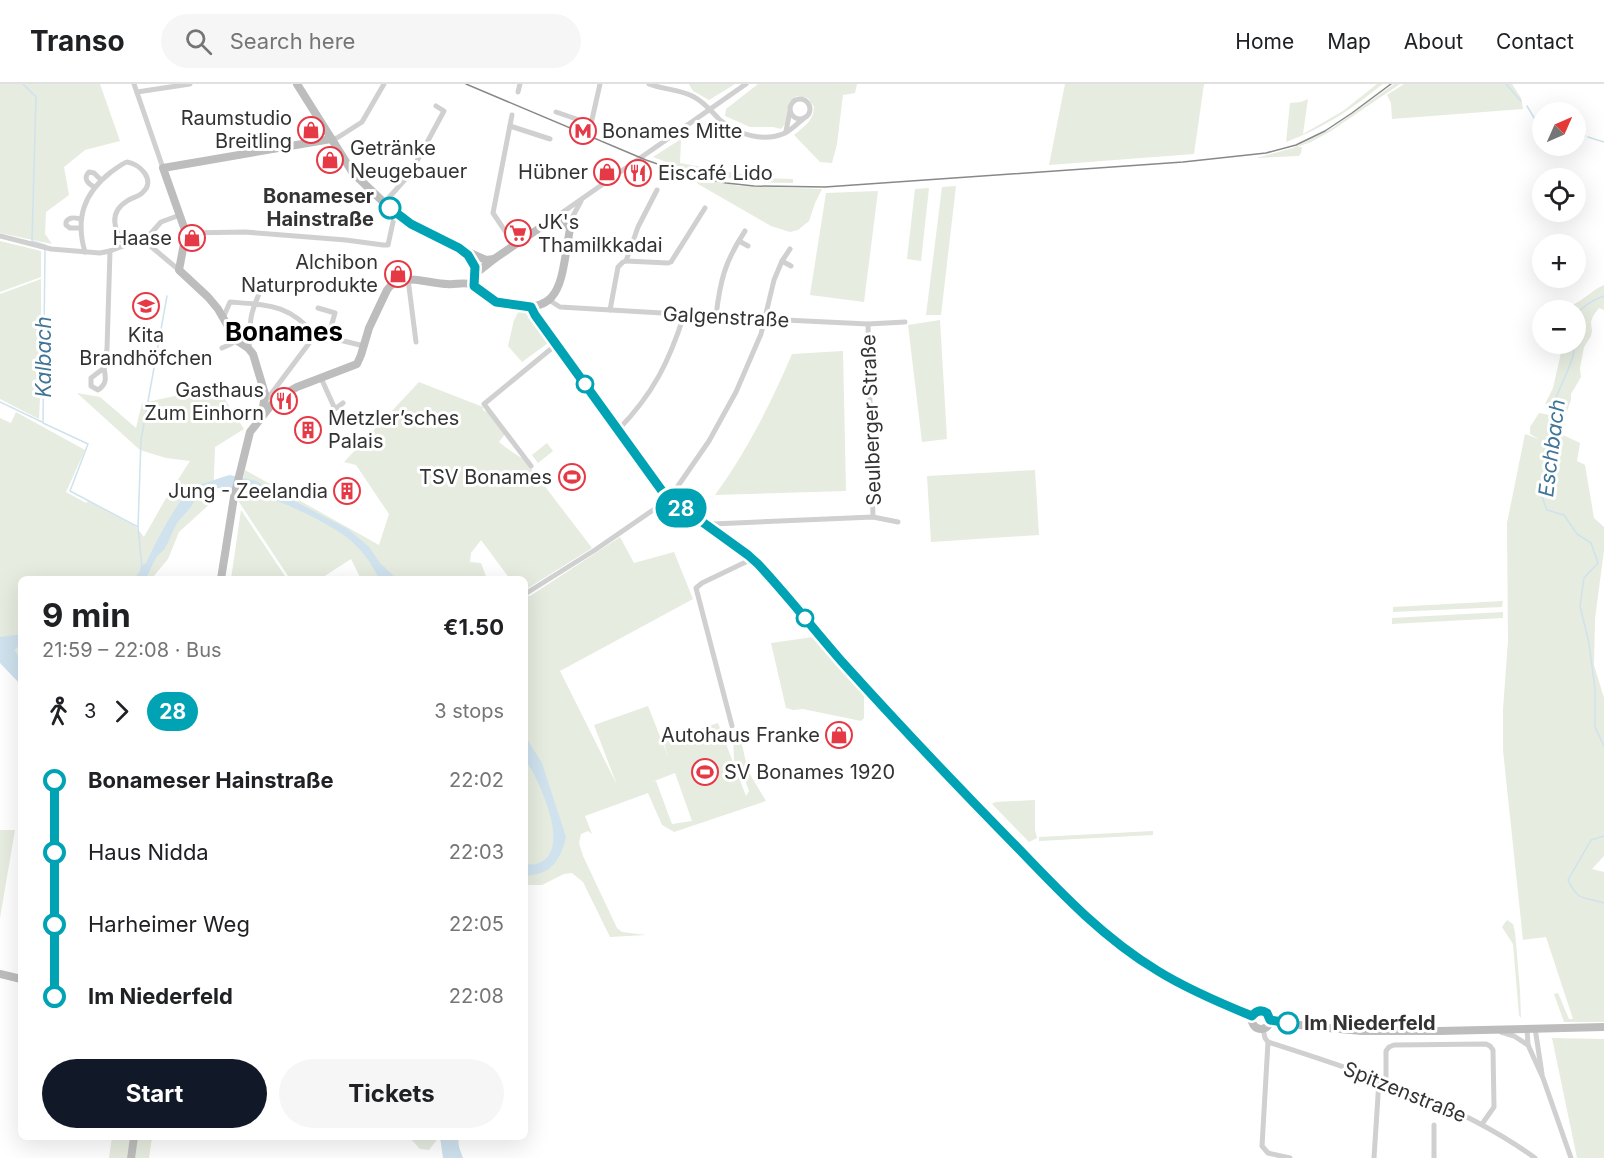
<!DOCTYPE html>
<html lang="en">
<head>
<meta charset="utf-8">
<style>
	body { margin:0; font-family:Inter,sans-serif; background:#f6f6f6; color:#202124; height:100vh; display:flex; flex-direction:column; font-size:22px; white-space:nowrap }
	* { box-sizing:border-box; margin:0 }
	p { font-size:20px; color:#757577 }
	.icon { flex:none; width:33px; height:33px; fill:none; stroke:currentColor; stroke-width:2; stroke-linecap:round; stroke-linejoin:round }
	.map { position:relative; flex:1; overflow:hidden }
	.side { position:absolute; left:18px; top:492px; width:510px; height:564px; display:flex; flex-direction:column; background:#fff; border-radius:9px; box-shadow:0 6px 24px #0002 }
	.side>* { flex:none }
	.badge { padding:0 12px; border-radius:20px; font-size:21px; line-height:39px }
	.needle { width:39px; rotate:45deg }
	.buttons { position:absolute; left:1532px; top:18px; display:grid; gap:12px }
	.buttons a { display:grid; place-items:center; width:54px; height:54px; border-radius:50%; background:#fff; box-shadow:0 6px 24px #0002; font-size:30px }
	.map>.badge { position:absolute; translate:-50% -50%; box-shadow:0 0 0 3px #fff }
	.legs { display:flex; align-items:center; gap:9px; height:66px; padding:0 24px; font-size:20px }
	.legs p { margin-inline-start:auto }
	.overview { display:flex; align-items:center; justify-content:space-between; height:102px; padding:0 24px }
	h1 { font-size:33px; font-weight:700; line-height:45px }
	.primary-button { display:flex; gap:12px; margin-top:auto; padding:12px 24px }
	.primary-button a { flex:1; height:69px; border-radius:36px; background:#111827; color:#fff; font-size:24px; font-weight:700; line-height:69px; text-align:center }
	.primary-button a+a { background:#f6f6f6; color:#202124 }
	ul { padding:0 24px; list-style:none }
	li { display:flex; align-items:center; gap:21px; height:72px; font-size:22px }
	li i { display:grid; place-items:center; width:9px; height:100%; margin:0 8px; background:currentColor }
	li i::after { content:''; width:15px; height:15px; margin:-8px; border:4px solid; border-radius:50%; background:#fff }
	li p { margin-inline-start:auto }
	li:first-child i { background:linear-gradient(#0000 50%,currentColor 0) }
	li:last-child i { background:linear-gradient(currentColor 50%,#0000 0) }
	header { display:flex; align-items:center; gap:36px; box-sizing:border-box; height:84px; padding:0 30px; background:#fff; border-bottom:2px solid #e0e0e0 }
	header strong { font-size:28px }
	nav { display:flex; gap:33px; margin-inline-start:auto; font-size:21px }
	.search { width:420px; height:54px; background:#f6f6f6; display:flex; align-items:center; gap:15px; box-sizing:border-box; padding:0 21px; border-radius:33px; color:#757577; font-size:22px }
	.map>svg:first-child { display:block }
	.green { fill:#e6ecdf; fill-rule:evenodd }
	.water { fill:#cfe2ee }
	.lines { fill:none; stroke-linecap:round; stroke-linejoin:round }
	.stream { stroke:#cfe2ee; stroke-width:1.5 }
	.street-tunnel { stroke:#d6d6d6; stroke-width:5; stroke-dasharray:5 2.5; stroke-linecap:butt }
	.street { stroke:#d0d0d0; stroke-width:5 }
	.secondary { stroke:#bdbdbd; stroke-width:8 }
	.tram { stroke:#888; stroke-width:1.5 }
	.line-1-casing { stroke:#fff; stroke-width:14 }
	.line-1 { stroke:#00a3b4; stroke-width:9 }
	.stop-1-dot { fill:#fff; stroke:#00a3b4; stroke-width:3 }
	.labels { text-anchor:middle; stroke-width:6; stroke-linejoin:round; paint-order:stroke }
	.poi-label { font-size:20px; fill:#333; stroke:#fff; text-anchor:end }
	.stop-label { font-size:20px; font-weight:bold; fill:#333; stroke:#fff; text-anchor:end }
	.street-label { font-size:20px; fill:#333; stroke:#fff }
	.water-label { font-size:21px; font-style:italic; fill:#3f7597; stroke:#fff }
	.district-label { font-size:26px; font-weight:bold; fill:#000; stroke:#fff }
</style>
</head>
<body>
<header>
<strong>Transo</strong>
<div class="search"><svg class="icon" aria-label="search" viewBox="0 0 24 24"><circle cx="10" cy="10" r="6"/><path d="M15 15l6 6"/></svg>Search here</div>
<nav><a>Home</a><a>Map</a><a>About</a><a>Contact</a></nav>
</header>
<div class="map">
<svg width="1604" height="1074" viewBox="0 0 1604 1074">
	<rect width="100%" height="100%" fill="#fff"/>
	<!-- green -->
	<g class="green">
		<polygon points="0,0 100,0 120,57 85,66 64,83 69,111 46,128 45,150 52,160 0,149"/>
		<polygon points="689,0 735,0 709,16 693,7"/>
		<path d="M758,0H857L855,9L843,11L837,60L832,79L820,78L794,51C804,43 814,36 814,23L808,14L797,12L789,18L785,40L781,45L773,43H750L725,32L726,25Z"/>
		<polygon points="1065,0 1204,0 1194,70 1049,81"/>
		<path d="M1377,0H1383C1351,25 1324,44 1286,58L1290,19L1301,18L1308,15L1303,50L1343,27Z"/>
		<polygon points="1394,0 1400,0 1331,47 1311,58 1297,63 1302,63 1301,69 1299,72 1256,74 1293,64 1331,45"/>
		<polygon points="1404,0 1512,0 1521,14 1523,25 1392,35 1391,19 1387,11"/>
		<path d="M681,55L680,79L762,94L793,95V99C744,99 699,92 653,73Z"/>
		<polygon points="695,94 739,102 822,105 815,119 809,137 798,146 790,148 771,142 698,100"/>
		<polygon points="956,102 941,231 926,231 942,103"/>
		<polygon points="929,104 921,177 907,175 915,105"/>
		<polygon points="878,107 864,218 810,211 826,109"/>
		<polygon points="0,157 41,167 41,193 0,208"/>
		<polygon points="41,195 41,293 39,335 0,315 0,210"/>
		<path d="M1604,201V226L1599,224L1593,232L1591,238L1592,247L1591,252L1584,263L1580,284L1581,293L1571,310V316L1561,343C1558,328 1557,327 1545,320L1553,304L1563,260H1575V226H1570L1572,221C1584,216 1592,206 1604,201Z"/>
		<polygon points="519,227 528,230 548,259 522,278 508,262 514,236"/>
		<polygon points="940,236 947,355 922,358 908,241"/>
		<path d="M843,267L846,407L715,411C747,367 771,319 792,270Z"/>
		<path d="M419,298L483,323V326L489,329L505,350L499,358C506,364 516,371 524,375L592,464L525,506V495H510L481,456L471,469L470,478L481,479L487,495H476L470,492L469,495H361L351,475L320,495H290L239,418L245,386L379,461L389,430L356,381L344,378Z"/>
		<polygon points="217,303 244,345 215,363 213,417 179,448 168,475 153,493 153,495 21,495 21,574 0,553 0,334 11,339 16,328 85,366 66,408 86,419 88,417 136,443 144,453 165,416 190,377 166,374 140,366 77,309 100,313 136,344 142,319"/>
		<polygon points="1539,329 1556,332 1557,348 1580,359 1577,377 1585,381 1594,434 1604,443 1604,466 1595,535 1594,581 1604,614 1604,772 1592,785 1604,788 1604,938 1564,938 1554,910 1558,909 1569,935 1573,935 1546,853 1523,856 1503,666 1503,625 1508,557 1507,439 1525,350 1539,355 1530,350 1530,343"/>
		<polygon points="547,359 553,367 538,379 532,371"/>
		<polygon points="1035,386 1039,451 931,458 927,392"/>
		<polygon points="241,426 287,495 231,495"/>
		<path d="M620,453L634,479L674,468L693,515L560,587L617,701L594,641L648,622L669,675L663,657L718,639L746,712L749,707L739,678L734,677L733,650L740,652L748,687L766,717L674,748L662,741L648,709L585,732L592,750L588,747L581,750L579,759L583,772L617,844L622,848L646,851L610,853L583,798L572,789L564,790L542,801H525V511L530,512ZM675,689L692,737L672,740L656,697L652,698Z"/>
		<polygon points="1503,517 1502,523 1393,528 1393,523"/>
		<polygon points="1503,528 1503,534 1392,540 1392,534"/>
		<polygon points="813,553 855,597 864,608 864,634 861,637 803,625 793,626 786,624 771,559"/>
		<polygon points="1035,716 1035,746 1037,754 1029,758 992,720 995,718"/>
		<polygon points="0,746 15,746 0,834"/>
		<polygon points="1153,747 1153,751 1039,757 1039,753"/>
		<polygon points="1507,836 1513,840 1515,848 1520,906 1521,934 1519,931 1513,860 1502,843"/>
		<polygon points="1552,954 1604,955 1604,1074 1577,1074"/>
		<polygon points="112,1053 130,1053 127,1074 109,1074"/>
		<polygon points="138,1053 152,1053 149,1074 134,1074"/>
		<polygon points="409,1053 439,1053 429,1066 420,1065"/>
	</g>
	<!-- water -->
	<g class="water">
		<path d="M230,391L256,397L348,445L369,463L380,479L397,495H379C372,479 359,462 345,452C319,433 233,391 203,408C197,411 195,416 192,421C188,428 181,433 177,439C172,447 170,456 165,464C163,468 158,470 156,474C152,481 149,488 146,495H134L140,487L141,482L146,479C159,451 173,426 192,401C205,401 217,394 230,391Z"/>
		<polygon points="16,551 21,551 21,560 14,566 21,575 21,601 0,579 0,553"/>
		<path d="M525,652L542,679L566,753C565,758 564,761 562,766C554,785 545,790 525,792V780C529,780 536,781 539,779C570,766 543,708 533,688C531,684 527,680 526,676C523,670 525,659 525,652Z"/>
		<polygon points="440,1053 458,1053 459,1063 463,1074 443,1074"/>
	</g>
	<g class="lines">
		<!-- stream -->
		<g class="stream">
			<polyline points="23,0 36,13 32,157 45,161"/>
			<polyline points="1506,0 1521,17"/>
			<polyline points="1527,22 1542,47"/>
			<polyline points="1575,53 1585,52"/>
			<polyline points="1588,53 1604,58"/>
			<polyline points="45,166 43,339 88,360 70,407 138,443 142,483"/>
			<path d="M1575,232C1583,222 1592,216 1604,212"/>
			<path d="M1575,251C1577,276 1560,299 1553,322C1548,336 1555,349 1555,363C1555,381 1548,397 1542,413L1547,426L1564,431L1577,450L1591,459L1598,479L1584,494L1580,522L1589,559L1595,605V643L1604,662"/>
			<polyline points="0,318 42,338"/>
			<polyline points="138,443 141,356 167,212"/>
			<path d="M1604,752L1591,756L1568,796C1579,819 1584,812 1604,819"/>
		</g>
		<!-- street-tunnel -->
		<polyline class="street-tunnel" points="507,150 512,157"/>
		<!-- street -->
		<g class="street">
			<polyline points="134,0 163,84"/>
			<path d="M649,0C664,6 680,5 694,13C704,18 711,27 719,35C736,50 763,59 785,49C792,45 798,39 804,34"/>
			<polyline points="137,8 190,0"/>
			<polyline points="518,8 520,0"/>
			<circle cx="800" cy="25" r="10"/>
			<polyline points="556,28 591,40 600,0"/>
			<polyline points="510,42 550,55"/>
			<polyline points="786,47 790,27"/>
			<polyline points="331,55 337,54 362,38 384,0"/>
			<path d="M94,103C89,100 82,95 89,88L94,89L101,96"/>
			<polyline points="384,119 410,90 444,27 436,22"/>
			<polyline points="553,135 746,0"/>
			<path d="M81,144H70L66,141V138C69,132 76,134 81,135"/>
			<polyline points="570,145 573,132 581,117"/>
			<polyline points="186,149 245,148 346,156 383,161 388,161 395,129"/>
			<polyline points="507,150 493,129 512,31"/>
			<polyline points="0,152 51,165 100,169 110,167 142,155 179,186"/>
			<polyline points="144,157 161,138 180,131"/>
			<polyline points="739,157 748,162"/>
			<path d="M85,168C75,134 84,109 111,88C117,84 121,80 127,78C140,80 156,96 143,108C139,113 132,113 127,117C108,129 114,146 125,161"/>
			<polyline points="626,177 668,179 671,178 705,124"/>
			<polyline points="782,177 791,182"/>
			<polyline points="408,195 416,258"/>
			<polyline points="549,216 560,223 764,235 868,240 905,238"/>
			<polyline points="318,224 335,229 328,253"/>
			<polyline points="610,226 618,183 623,178 626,177 638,143 657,106"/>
			<path d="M716,232C720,197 725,177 745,147"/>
			<path d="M223,234L230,218C269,221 289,220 316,252"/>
			<polyline points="868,240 873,433"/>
			<polyline points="222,264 231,260 236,256"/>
			<path d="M248,264C253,255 249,244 251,234C253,222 258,212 263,201"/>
			<path d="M104,284C106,294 107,300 98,306L91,302V294L104,284L107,265L110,167"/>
			<polyline points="321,294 335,325 343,319"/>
			<polyline points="265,318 313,254 319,251 364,262"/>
			<path d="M618,346C653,310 669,278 684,231"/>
			<polyline points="531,382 484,320 557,260"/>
			<polyline points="708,442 713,440 873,433 898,438"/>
			<polyline points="525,510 595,466 669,415 709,357 736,308 761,250 774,196 782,177 790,165"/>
			<polyline points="732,642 696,504 702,499 752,475"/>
			<polyline points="1535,944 1542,990"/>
			<polyline points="1263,945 1265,954 1268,958 1262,1062 1268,1069 1290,1074"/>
			<polyline points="1527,945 1528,961 1543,994 1571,1074"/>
			<polyline points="1501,948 1514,952 1528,961"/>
			<path d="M1268,958C1358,987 1458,1018 1535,1074"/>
			<polyline points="1386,999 1386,967 1389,963 1394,961 1486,960 1490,962 1493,966 1494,1023 1482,1040"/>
			<polyline points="1374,1074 1379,996"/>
			<polyline points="1434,1074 1434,1041"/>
		</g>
		<!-- secondary -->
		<g class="secondary">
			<polyline points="297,0 353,89 395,129 411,140 459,164 486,176 494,175"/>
			<polyline points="463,167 473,179 475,193"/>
			<path d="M531,223L535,231L665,411L748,471L758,480C786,510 811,543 838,573C895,636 953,697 1012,758C1057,805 1102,853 1158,887C1187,905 1220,919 1252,932"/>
			<polyline points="262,330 265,310 253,270 248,264 236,256 218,225 208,213 179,186 186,149 163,84 331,55"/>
			<path d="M221,495L234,413L250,348L272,320L281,312L297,303L357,280L361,271L369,244L387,206C396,193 410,195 424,197C432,198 439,200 447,200C454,201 463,198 470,200C480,203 486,215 497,218C565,237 560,197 570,145C567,137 561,134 553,135L494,175L475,190"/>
			<polyline points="0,890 21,895"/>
			<circle cx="1261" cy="936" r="9"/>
			<polyline points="1270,936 1306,942 1362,947 1439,947 1604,943"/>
			<polyline points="131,1074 134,1053"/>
		</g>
		<!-- tram -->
		<polyline class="tram" points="466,0 646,76 692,92 726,99 754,102 825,103 1183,78 1266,69 1296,61 1325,47 1352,29 1391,0"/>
	</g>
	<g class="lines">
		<defs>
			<path id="line-1" d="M390,124L411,140L459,164L468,171L475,183L474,202L496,218L531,223L535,231L665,411L748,471L758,480C788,512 815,547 844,580C900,642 957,702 1015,761C1059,807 1103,854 1158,887C1187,905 1220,919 1252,932C1256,927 1261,925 1267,929L1270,936L1288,939"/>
		</defs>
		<!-- line-1 casing -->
		<use href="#line-1" class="line-1-casing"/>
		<!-- line-1 -->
		<use href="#line-1" class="line-1"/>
	</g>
	<!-- icons -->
	<defs>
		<symbol id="shop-ring" viewBox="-11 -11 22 22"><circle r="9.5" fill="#fff" stroke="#e63946" stroke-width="1.5"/><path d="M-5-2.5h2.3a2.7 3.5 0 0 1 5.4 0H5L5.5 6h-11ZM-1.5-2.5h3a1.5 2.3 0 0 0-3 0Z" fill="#e63946"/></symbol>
		<symbol id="metro-ring" viewBox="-11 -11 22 22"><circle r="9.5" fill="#fff" stroke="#e63946" stroke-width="1.5"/><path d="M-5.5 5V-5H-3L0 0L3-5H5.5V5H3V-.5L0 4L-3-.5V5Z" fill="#e63946"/></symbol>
		<symbol id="restaurant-ring" viewBox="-11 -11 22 22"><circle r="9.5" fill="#fff" stroke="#e63946" stroke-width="1.5"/><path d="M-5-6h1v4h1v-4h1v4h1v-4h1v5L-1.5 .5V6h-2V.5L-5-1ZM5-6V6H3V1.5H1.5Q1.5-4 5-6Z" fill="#e63946"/></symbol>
		<symbol id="supermarket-ring" viewBox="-11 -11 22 22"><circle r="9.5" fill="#fff" stroke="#e63946" stroke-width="1.5"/><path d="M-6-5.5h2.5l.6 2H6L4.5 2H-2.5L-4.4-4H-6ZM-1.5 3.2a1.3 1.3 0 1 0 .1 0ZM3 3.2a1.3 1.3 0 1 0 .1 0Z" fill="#e63946"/></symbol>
		<symbol id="school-ring" viewBox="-11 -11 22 22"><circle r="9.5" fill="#fff" stroke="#e63946" stroke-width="1.5"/><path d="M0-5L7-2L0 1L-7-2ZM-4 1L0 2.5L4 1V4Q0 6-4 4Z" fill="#e63946"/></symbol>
		<symbol id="building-ring" viewBox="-11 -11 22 22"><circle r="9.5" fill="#fff" stroke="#e63946" stroke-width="1.5"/><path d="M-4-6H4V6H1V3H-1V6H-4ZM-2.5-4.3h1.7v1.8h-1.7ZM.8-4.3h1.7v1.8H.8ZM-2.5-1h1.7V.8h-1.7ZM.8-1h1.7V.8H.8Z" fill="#e63946"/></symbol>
		<symbol id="stadium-ring" viewBox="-11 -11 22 22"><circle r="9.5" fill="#fff" stroke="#e63946" stroke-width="1.5"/><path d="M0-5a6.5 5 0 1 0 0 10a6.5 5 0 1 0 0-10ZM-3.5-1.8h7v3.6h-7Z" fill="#e63946"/></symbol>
	</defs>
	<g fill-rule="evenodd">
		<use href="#shop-ring" x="296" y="31" width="30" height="30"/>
		<use href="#metro-ring" x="568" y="32" width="30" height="30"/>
		<use href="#shop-ring" x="315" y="61" width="30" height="30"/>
		<use href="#shop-ring" x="592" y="73" width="30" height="30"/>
		<use href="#restaurant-ring" x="623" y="74" width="30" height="30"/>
		<use href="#supermarket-ring" x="503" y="134" width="30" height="30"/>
		<use href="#shop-ring" x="177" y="139" width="30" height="30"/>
		<use href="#shop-ring" x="383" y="175" width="30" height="30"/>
		<use href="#school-ring" x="131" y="207" width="30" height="30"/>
		<use href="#restaurant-ring" x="269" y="302" width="30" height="30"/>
		<use href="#building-ring" x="293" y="331" width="30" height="30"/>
		<use href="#stadium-ring" x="557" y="378" width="30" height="30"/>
		<use href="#building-ring" x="332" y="392" width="30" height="30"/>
		<use href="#shop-ring" x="824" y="636" width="30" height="30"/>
		<use href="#stadium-ring" x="690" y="673" width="30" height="30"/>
	</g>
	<!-- markers -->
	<g class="stop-1-dot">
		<circle cx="390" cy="124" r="10"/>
		<circle cx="585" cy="300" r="8"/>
		<circle cx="805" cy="534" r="8"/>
		<circle cx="1288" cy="939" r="10"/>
	</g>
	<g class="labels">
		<!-- poi labels -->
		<g class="poi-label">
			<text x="292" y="41">Raumstudio<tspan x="292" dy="23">Breitling</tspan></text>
			<text x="602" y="54" text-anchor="start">Bonames Mitte</text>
			<text x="350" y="71" text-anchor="start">Getränke<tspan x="350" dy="23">Neugebauer</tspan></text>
			<text x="588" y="95">Hübner</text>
			<text x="658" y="96" text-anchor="start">Eiscafé Lido</text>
			<text x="538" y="145" text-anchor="start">JK's<tspan x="538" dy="23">Thamilkkadai</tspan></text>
			<text x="172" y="161">Haase</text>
			<text x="378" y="185">Alchibon<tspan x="378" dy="23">Naturprodukte</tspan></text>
			<text x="146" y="258" text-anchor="middle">Kita<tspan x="146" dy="23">Brandhöfchen</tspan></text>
			<text x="264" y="313">Gasthaus<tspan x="264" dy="23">Zum Einhorn</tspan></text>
			<text x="328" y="341" text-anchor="start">Metzler’sches<tspan x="328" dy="23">Palais</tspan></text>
			<text x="552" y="400">TSV Bonames</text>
			<text x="328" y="414">Jung - Zeelandia</text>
			<text x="820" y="658">Autohaus Franke</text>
			<text x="724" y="695" text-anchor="start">SV Bonames 1920</text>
		</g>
		<!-- stop labels -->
		<g class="stop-label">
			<text x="374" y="119">Bonameser<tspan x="374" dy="23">Hainstraße</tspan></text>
			<text x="1304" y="946" text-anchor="start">Im Niederfeld</text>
		</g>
		<!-- street labels -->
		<g class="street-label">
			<text transform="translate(726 233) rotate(3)" y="7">Galgenstraße</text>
			<text transform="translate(871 336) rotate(-92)" y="7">Seulberger Straße</text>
			<text transform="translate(1405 1008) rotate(22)" y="7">Spitzenstraße</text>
		</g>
		<!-- water labels -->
		<g class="water-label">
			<text transform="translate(44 273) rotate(-90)" y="7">Kalbach</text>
			<text transform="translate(1552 364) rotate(-83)" y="7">Eschbach</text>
		</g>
		<!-- district labels -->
		<g class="district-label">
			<text x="284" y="257">Bonames</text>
		</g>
	</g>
</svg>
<div class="buttons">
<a><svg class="needle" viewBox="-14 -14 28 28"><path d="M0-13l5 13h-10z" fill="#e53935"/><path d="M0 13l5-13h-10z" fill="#757577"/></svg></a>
<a><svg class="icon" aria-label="locate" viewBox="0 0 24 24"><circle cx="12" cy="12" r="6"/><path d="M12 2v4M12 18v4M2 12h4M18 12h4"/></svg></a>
<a>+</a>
<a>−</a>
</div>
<b class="badge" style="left:681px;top:424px;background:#00a3b4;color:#fff">28</b>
<section class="side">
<div class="overview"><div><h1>9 min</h1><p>21:59 – 22:08 · Bus</p></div><b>€1.50</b></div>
<div class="legs"><svg class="icon" aria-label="walk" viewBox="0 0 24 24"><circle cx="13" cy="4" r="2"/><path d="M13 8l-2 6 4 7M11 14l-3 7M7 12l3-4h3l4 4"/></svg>3<svg class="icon" aria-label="forward" viewBox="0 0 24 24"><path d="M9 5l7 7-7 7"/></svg><b class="badge" style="background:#00a3b4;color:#fff">28</b><p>3 stops</p></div>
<ul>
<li><i style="color:#00a3b4"></i><b>Bonameser Hainstraße</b><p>22:02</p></li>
<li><i style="color:#00a3b4"></i><span>Haus Nidda</span><p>22:03</p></li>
<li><i style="color:#00a3b4"></i><span>Harheimer Weg</span><p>22:05</p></li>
<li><i style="color:#00a3b4"></i><b>Im Niederfeld</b><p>22:08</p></li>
</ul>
<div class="primary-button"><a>Start</a><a>Tickets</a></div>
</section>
</div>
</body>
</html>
